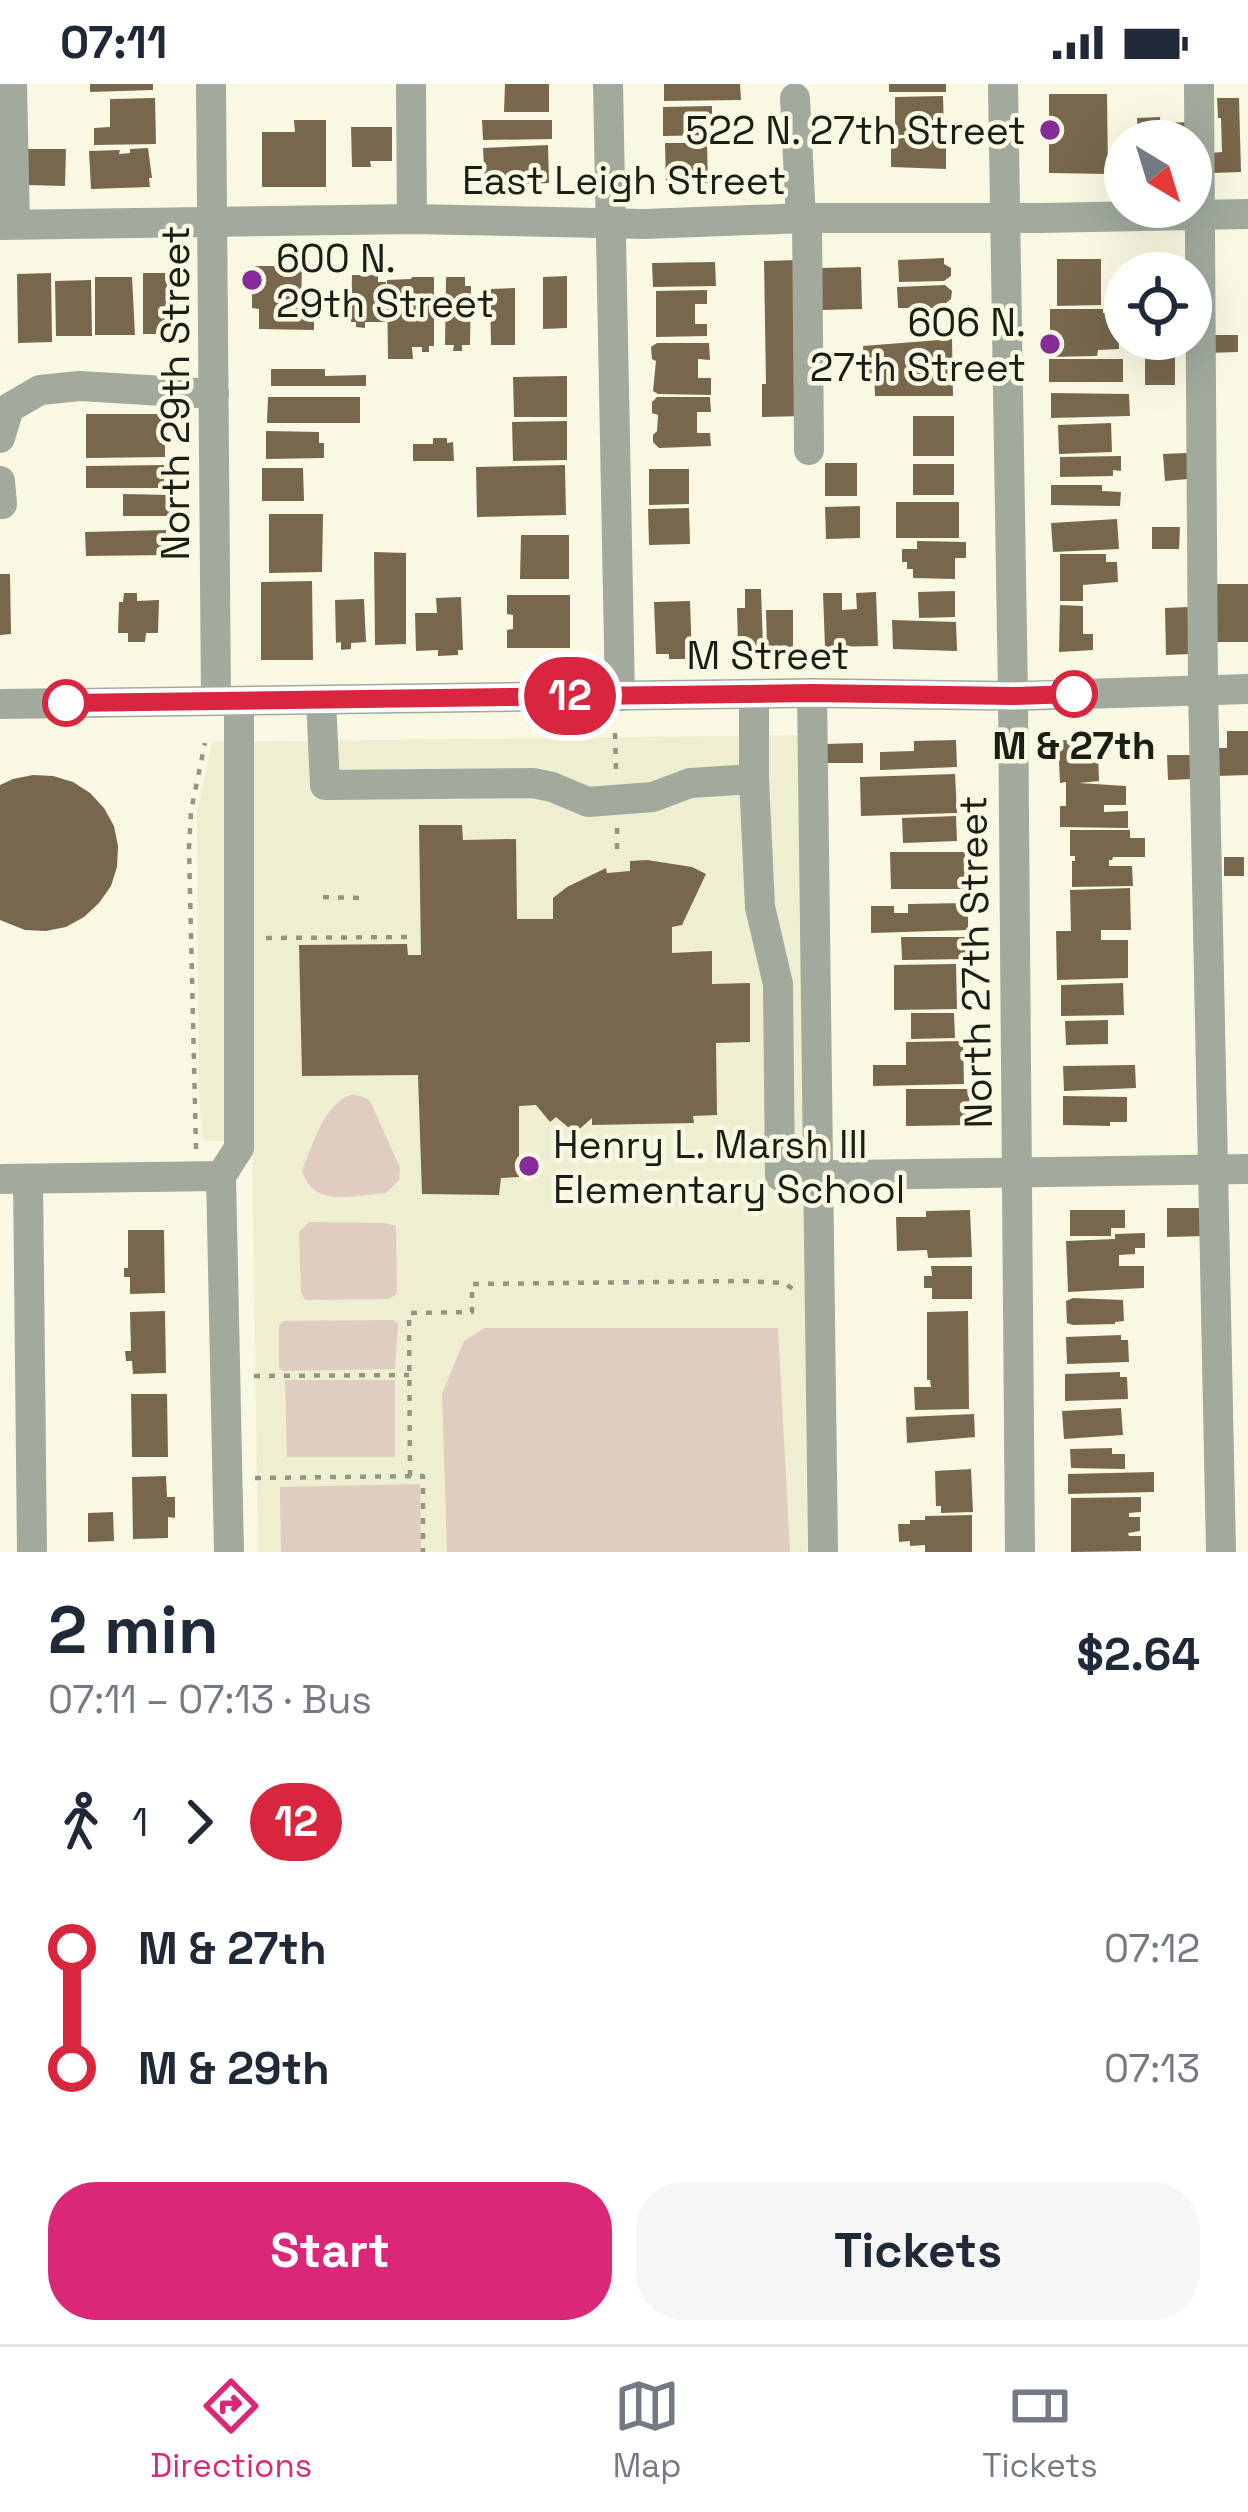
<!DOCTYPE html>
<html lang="en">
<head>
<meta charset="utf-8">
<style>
	body { margin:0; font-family:"Space Grotesk",sans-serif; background:#f6f6f7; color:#1f2937; height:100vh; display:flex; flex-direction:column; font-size:45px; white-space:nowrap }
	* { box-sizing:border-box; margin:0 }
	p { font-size:39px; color:#747a83 }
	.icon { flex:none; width:66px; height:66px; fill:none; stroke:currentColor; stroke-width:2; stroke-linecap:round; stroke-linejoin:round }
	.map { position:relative; height:1468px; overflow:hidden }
	.details { display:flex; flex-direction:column; background:#fff; flex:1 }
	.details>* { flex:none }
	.badge { padding:0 24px; border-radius:39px; font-size:42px; line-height:78px }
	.needle { width:78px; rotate:142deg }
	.controls { position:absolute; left:1104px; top:36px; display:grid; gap:24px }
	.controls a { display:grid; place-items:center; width:108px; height:108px; border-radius:50%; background:#fff; box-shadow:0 12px 48px #0002; font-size:60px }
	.map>.badge { position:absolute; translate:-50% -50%; box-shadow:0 0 0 6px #fff }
	.legs { display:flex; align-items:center; gap:18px; height:132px; padding:0 48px; font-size:39px }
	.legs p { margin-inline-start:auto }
	.overview { display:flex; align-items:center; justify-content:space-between; height:204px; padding:0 48px }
	h1 { font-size:66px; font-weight:600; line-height:90px }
	.cta { display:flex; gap:24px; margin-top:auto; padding:24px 48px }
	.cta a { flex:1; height:138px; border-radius:48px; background:#db2777; color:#fff; font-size:48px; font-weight:600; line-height:138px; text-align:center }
	.cta a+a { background:#f6f6f7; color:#1f2937 }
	ul { padding:0 48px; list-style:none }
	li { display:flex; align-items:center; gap:42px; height:120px; font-size:45px }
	li i { display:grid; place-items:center; width:18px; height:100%; margin:0 15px; background:currentColor }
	li i::after { content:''; width:30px; height:30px; margin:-15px; border:9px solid; border-radius:50%; background:#fff }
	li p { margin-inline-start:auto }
	li:first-child i { background:linear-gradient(#0000 50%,currentColor 0) }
	li:last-child i { background:linear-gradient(currentColor 50%,#0000 0) }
	.status { display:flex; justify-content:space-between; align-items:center; height:84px; padding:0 60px; background:#fff; direction:ltr }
	.status svg { height:33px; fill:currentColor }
	.dock { display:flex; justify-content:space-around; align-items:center; height:168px; border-top:3px solid #e0e1e3; background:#fff; font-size:33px; color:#747a83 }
	.dock a { display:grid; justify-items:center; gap:6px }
	.dock .active { color:#db2777 }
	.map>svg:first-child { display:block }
	.built { fill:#eeeed1 }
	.green { fill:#e1ccc1 }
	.building { fill:#79674d }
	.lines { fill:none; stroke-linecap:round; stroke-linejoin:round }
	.path { stroke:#959585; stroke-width:4.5; stroke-dasharray:6 9; stroke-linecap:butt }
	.minor { stroke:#a1aa9d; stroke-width:30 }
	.line-1-casing { stroke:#fff; stroke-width:27 }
	.line-1 { stroke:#d7263d; stroke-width:18 }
	.poi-dot { fill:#862c98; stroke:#f9f9e3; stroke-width:4.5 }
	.stop-1-dot { fill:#fff; stroke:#d7263d; stroke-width:6 }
	.labels { text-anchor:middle; stroke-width:9; stroke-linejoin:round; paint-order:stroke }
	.poi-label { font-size:39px; fill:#1d1d16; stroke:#f9f9e3; text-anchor:end }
	.street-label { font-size:39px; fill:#1d1d16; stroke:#f9f9e3 }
	.stop-label { font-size:39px; font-weight:bold; fill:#1d1d16; stroke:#f9f9e3 }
</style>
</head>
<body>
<div class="status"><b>07:11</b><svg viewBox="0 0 49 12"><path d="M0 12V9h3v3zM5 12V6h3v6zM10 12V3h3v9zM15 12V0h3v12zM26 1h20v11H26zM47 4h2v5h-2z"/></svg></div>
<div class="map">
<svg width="1248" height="1468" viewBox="0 0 1248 1468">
	<rect width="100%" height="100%" fill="#f9f9e3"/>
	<!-- built -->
	<polygon class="built" points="801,651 807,1468 258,1468 252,1060 203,1056 199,1011 197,729 212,658"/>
	<!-- green -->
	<g class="green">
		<path d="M353,1010L368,1015L372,1021L400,1084L399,1096L386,1109C354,1111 313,1125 302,1086C314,1059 323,1020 353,1010Z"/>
		<polygon points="309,1138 385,1139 396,1142 397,1210 388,1215 305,1216 301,1208 299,1148"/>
		<polygon points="393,1236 398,1240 395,1285 282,1287 279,1283 279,1241 284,1237"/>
		<polygon points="485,1244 778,1244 790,1468 447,1468 442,1310 464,1257"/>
		<polygon points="285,1296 395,1296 395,1373 287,1373"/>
		<polygon points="420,1400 421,1468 281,1468 280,1403"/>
	</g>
	<!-- building -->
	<g class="building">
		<polygon points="90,0 153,0 153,6 90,8"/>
		<polygon points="505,0 549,0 549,28 504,28"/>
		<polygon points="664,0 740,0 741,16 664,17"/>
		<rect x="889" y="0" width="57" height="8"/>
		<polygon points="1049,10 1107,10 1108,90 1049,89"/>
		<polygon points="943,12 944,50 895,51 895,13"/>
		<polygon points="155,14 156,60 94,61 94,44 110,43 110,15"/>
		<polygon points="1217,14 1239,14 1241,88 1212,89 1211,69 1222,68 1221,34 1218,34"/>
		<polygon points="712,22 712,51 663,52 663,23"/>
		<polygon points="1160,33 1161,57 1138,57 1137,34"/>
		<polygon points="294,36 326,36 326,103 262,103 262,48 295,48"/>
		<polygon points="482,36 552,36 552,55 483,56"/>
		<polygon points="1191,38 1191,57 1164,57 1163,39"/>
		<polygon points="351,43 392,43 392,77 370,77 371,83 352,83"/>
		<polygon points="903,54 946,54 946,85 891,83 891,56"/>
		<polygon points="665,59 707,59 708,99 666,100"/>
		<polygon points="548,61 549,99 485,102 483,64"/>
		<polygon points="148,64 152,94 149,94 150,103 91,105 89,67 120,66 119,70 130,69 130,65"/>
		<polygon points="28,65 66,65 65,102 28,101"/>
		<polygon points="944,174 944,180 951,184 951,192 944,197 899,198 898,176"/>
		<polygon points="1057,175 1101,175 1101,221 1057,222"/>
		<polygon points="797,176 803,332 762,333 762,300 766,300 764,177"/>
		<polygon points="715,178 716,202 653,203 652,179"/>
		<polygon points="252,182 302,182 301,224 314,224 314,246 259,245 259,225 252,224"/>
		<polygon points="861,183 862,225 821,226 820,184"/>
		<polygon points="51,189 52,258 18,259 17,190"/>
		<rect x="143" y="189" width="24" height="61"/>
		<polygon points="352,191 378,191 378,198 386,198 385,238 365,238 365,244 356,243 356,238 351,238"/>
		<polygon points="567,192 567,244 543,245 543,193"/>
		<polygon points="95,193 132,193 135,251 95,251"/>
		<polygon points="412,193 434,193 434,262 429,262 429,268 422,268 422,263 412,263 413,275 388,275 387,196 411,195"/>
		<polygon points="446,193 465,193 465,202 471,202 470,261 462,261 462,267 453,267 454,261 445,261"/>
		<polygon points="91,196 92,252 56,252 55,197"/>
		<polygon points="945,201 952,207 951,215 945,220 945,224 898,224 897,203"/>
		<polygon points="515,204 515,261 491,261 490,205"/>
		<polygon points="707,206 707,220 695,220 695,240 707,240 707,252 656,253 656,207"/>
		<polygon points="1050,225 1103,225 1103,229 1118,229 1119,265 1098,266 1097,272 1050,273"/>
		<polygon points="1205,251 1238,251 1238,268 1206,269"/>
		<polygon points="952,255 953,312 875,312 874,289 865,290 863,262"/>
		<polygon points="657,259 709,259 710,276 698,275 698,294 711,294 711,311 658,310 653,307 656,277 652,275 651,263"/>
		<rect x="1145" y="273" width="30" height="28"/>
		<rect x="1049" y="275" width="74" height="23"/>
		<polygon points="271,285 325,285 325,292 366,291 366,302 271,302"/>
		<polygon points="567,292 567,333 514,333 513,293"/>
		<polygon points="1051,309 1129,310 1130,332 1051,334"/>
		<polygon points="268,313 360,313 360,339 267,339"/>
		<polygon points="657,313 710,313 711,328 697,328 697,349 710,349 711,362 659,364 653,358 653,351 657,347 658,331 652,329 652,318"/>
		<polygon points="86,330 165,330 165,373 86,374"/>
		<rect x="913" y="332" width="41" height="40"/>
		<polygon points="567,337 567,376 513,377 512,338"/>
		<polygon points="1111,339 1112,368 1059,370 1058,341"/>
		<polygon points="266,347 319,348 319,359 324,359 324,374 266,375"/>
		<polygon points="433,354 447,354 447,359 453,358 454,377 413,377 413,360 433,360"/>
		<polygon points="1187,369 1188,395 1165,397 1163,370"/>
		<polygon points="1121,372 1121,387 1113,386 1113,392 1060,393 1060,373"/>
		<rect x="825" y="379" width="32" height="33"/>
		<rect x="913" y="380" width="41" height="31"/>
		<polygon points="164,381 164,404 86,404 86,382"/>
		<polygon points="565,381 566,431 477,433 476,383"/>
		<polygon points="262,384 303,384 304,417 262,417"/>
		<polygon points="649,385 689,385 689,420 649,421"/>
		<polygon points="1051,401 1102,401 1102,407 1121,408 1120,422 1051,421"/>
		<polygon points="123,410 171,411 171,432 123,432"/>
		<rect x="896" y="418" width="63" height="36"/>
		<polygon points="860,422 860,454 826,455 825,423"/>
		<polygon points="689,424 690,460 649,461 648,425"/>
		<polygon points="269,430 323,430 322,488 269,489"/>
		<polygon points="1117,435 1119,465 1053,468 1051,439"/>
		<polygon points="1152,443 1180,443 1179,465 1152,465"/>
		<polygon points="166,446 167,471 86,472 85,448"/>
		<polygon points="521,451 569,451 569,495 520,495"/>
		<polygon points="917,457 966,458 966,474 955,474 955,495 913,494 913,485 907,485 907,478 902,478 902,465 917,465"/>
		<polygon points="374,468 406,469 406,560 375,561"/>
		<polygon points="1060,470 1106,470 1106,478 1117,478 1118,498 1083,501 1083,517 1060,517"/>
		<polygon points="0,490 10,490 11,550 0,551"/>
		<polygon points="312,497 313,576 261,576 261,498"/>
		<polygon points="1206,500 1248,500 1248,558 1207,558"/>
		<polygon points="745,505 761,505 763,562 738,563 737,524 745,524"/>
		<polygon points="955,507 955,533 919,534 918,508"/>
		<polygon points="876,508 878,562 825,563 823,509 842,509 842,526 857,525 856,509"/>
		<polygon points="124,509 137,509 137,517 159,516 158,549 146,549 145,558 128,558 128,549 118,549 119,518 123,518"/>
		<polygon points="507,511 570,511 570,564 507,564 507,546 513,545 513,531 507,530"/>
		<polygon points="461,513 463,566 458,566 458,571 438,572 438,566 416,567 415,529 437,529 436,514"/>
		<polygon points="364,515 366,558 351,559 351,565 341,566 341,558 336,559 335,516"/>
		<polygon points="690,517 692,575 669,575 669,570 656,570 654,518"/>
		<polygon points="1060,521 1083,522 1083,550 1093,550 1093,566 1059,568"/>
		<polygon points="1189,523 1190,570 1166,571 1165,524"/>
		<polygon points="766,526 793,526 793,563 767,563"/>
		<polygon points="892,536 956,538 957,567 893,565"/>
		<polygon points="1227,647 1248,647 1248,691 1217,692 1216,664 1227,664"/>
		<polygon points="1083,655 1084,669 1098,669 1099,697 1079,699 1126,702 1126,721 1104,721 1104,728 1128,727 1128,744 1060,743 1060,722 1066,722 1066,698 1060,699 1059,678 1052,678 1052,657"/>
		<polygon points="956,656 957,683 880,686 880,668 914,667 914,657"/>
		<polygon points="863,659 863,679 824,679 824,660"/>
		<polygon points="1167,671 1194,671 1194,695 1168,696"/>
		<polygon points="955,690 957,729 861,732 860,693"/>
		<polygon points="33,691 53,692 73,698 90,709 104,724 114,742 118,762 117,783 111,802 99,819 84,833 66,843 46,847 25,846 0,836 0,701 13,695"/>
		<polygon points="956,732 957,757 903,759 902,734"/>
		<polygon points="419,741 462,741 463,756 516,755 517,835 553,835 553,814 567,803 606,784 607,789 630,787 630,777 647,776 692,783 706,790 682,841 672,843 672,869 712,867 712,900 750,899 750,958 716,959 717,1031 693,1032 694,1039 592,1041 592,1034 575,1049 556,1033 550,1038 536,1021 519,1022 519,1093 501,1094 499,1111 422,1110 418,991 302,992 299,861 407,860 408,871 421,871"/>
		<polygon points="1070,746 1130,746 1130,754 1145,754 1145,773 1113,773 1112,776 1109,776 1109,782 1132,782 1133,802 1072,803 1072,777 1075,777 1075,772 1070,772"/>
		<polygon points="890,768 965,768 965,805 891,805"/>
		<rect x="1224" y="773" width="20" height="19"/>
		<polygon points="1130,804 1131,846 1101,846 1101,856 1128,856 1128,894 1057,896 1056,847 1071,847 1070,806"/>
		<polygon points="968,819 968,846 871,849 871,822 894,822 894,829 908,829 908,820"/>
		<polygon points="901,853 966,853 967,875 902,876"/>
		<polygon points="956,880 957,925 894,926 894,881"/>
		<polygon points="1123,899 1124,931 1061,932 1061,901"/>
		<polygon points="911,929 954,929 955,954 911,955"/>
		<polygon points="1108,936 1108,960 1066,961 1065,937"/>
		<polygon points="963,957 964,1000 873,1002 873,981 906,981 906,958"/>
		<polygon points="1135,981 1136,1004 1064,1007 1063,982"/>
		<polygon points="906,1005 969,1005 970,1041 906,1042"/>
		<polygon points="1063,1012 1127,1013 1127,1038 1110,1038 1110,1042 1063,1041"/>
		<polygon points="1167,1124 1204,1124 1206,1152 1167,1153"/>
		<polygon points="970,1126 972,1173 928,1174 927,1166 897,1167 896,1133 926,1133 926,1127"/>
		<polygon points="1070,1126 1125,1126 1125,1144 1111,1144 1111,1152 1070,1152"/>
		<polygon points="128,1146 164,1146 165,1209 130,1210 130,1193 124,1193 124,1184 128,1184"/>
		<polygon points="1145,1149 1145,1164 1135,1164 1135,1170 1119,1171 1119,1182 1144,1182 1144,1204 1068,1208 1066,1157 1115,1155 1115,1150"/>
		<polygon points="931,1182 972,1182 972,1215 932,1215 932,1204 924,1204 924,1192 932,1192"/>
		<polygon points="1073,1214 1123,1216 1124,1237 1115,1238 1115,1240 1073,1241 1067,1239 1066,1217"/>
		<polygon points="165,1227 166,1289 133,1290 132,1277 126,1277 125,1267 131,1267 130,1228"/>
		<polygon points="968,1227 969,1325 915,1326 914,1303 931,1303 930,1296 927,1296 927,1228"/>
		<polygon points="1121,1251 1121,1256 1128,1256 1129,1278 1067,1280 1066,1253"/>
		<polygon points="1120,1288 1120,1293 1127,1293 1128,1315 1065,1317 1065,1290"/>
		<polygon points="131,1310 167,1310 168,1373 132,1373"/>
		<polygon points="1121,1324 1123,1351 1064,1355 1062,1327"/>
		<polygon points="974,1330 975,1353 907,1359 906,1333"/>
		<polygon points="1112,1364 1112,1370 1125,1370 1125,1385 1071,1384 1070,1365"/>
		<polygon points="971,1385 973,1428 941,1429 941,1422 936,1422 935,1387"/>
		<polygon points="1154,1388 1154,1408 1068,1410 1068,1390"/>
		<polygon points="166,1392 167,1413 175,1413 175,1434 168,1433 168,1454 133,1455 132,1393"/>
		<polygon points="1141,1413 1141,1428 1129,1429 1129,1433 1140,1433 1140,1447 1128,1449 1129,1452 1141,1452 1141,1467 1071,1468 1071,1414"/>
		<polygon points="113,1428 114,1457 88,1458 88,1429"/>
		<polygon points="972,1431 972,1468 925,1468 925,1461 910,1462 910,1457 899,1458 898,1440 910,1440 910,1436 925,1436 925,1432"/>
	</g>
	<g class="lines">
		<!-- path -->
		<g class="path">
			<polyline points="615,649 616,685"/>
			<polyline points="617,744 617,769"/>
			<polyline points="323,813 361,814"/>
			<polyline points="266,854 410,853"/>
			<polyline points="196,1065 189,764 191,727 205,659"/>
			<polyline points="254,1292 409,1291"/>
			<polyline points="410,1392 409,1229 472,1228 472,1200 741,1197 784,1199 793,1205"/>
			<polyline points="255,1394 423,1392 423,1468"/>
		</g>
		<!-- minor -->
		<g class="minor">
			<polyline points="12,0 15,140"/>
			<polyline points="211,0 216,617"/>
			<polyline points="411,0 412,135"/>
			<polyline points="608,0 620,612"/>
			<polyline points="1003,0 1013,612 1020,1468"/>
			<polyline points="1199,0 1203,604 1221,1468"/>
			<polyline points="795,14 801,135"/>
			<polyline points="807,134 809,366"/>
			<polyline points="0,141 412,135 644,140 807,134 1040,134 1248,130"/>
			<polyline points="0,354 9,324 40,306 80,302 214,310"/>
			<polyline points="0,397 2,420"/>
			<polyline points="812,609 823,1468"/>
			<polyline points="754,610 754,695 760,823 778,900 780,1092 1248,1085"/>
			<polyline points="321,616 325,701 533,699 552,703 588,718 653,713 690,699 754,695"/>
			<polyline points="0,620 812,609 1013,612 1248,605"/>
			<polyline points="221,1092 239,1064 239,617"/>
			<polyline points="221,1092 229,1468"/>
			<polyline points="0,1095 221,1092"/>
			<polyline points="28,1095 32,1468"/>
		</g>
	</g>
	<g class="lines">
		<defs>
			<polyline id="line-1" points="66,619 812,609 1013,612 1074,610"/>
		</defs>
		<!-- line-1 casing -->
		<use href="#line-1" class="line-1-casing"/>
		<!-- line-1 -->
		<use href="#line-1" class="line-1"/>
	</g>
	<!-- markers -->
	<g class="poi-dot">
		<circle cx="1050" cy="46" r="12"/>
		<circle cx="252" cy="196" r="12"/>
		<circle cx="1050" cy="260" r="12"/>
		<circle cx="529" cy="1082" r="12"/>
	</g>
	<g class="stop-1-dot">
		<circle cx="1074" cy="610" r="21"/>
		<circle cx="66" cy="619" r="21"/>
	</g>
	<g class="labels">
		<!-- poi labels -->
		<g class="poi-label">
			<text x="1026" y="60">522 N. 27th Street</text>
			<text x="276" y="188" text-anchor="start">600 N.<tspan x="276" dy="45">29th Street</tspan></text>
			<text x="1026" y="252">606 N.<tspan x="1026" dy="45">27th Street</tspan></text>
			<text x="553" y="1074" text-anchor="start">Henry L. Marsh III<tspan x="553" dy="45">Elementary School</tspan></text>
		</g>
		<!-- street labels -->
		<g class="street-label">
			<text x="624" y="110">East Leigh Street</text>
			<text transform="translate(175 309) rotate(-90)" y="14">North 29th Street</text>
			<text x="768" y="585">M Street</text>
			<text transform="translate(975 878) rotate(-91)" y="14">North 27th Street</text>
		</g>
		<!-- stop labels -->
		<g class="stop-label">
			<text x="1074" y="675">M &amp; 27th</text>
		</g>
	</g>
</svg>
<div class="controls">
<a><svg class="needle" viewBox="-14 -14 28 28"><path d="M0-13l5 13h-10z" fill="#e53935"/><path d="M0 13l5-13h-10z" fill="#747a83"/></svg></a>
<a><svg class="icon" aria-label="locate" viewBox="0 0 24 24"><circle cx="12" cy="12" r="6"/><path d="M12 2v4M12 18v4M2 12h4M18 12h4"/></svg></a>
</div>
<b class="badge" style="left:570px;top:612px;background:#d7263d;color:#fff">12</b>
</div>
<section class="details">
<div class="overview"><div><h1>2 min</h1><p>07:11 – 07:13 · Bus</p></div><b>$2.64</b></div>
<div class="legs"><svg class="icon" aria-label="walk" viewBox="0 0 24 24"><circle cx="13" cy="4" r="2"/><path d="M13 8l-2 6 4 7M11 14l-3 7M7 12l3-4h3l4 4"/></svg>1<svg class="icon" aria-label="forward" viewBox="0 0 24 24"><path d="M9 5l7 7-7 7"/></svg><b class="badge" style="background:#d7263d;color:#fff">12</b></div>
<ul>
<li><i style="color:#d7263d"></i><b>M &amp; 27th</b><p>07:12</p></li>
<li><i style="color:#d7263d"></i><b>M &amp; 29th</b><p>07:13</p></li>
</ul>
<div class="cta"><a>Start</a><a>Tickets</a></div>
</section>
<nav class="dock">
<a class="active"><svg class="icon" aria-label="directions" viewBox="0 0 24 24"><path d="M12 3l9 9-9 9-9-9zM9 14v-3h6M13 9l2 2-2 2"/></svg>Directions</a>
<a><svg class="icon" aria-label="map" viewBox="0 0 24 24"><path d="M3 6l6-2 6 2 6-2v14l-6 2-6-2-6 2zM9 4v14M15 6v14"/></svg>Map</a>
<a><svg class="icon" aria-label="tickets" viewBox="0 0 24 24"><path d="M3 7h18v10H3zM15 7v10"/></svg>Tickets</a>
</nav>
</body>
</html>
